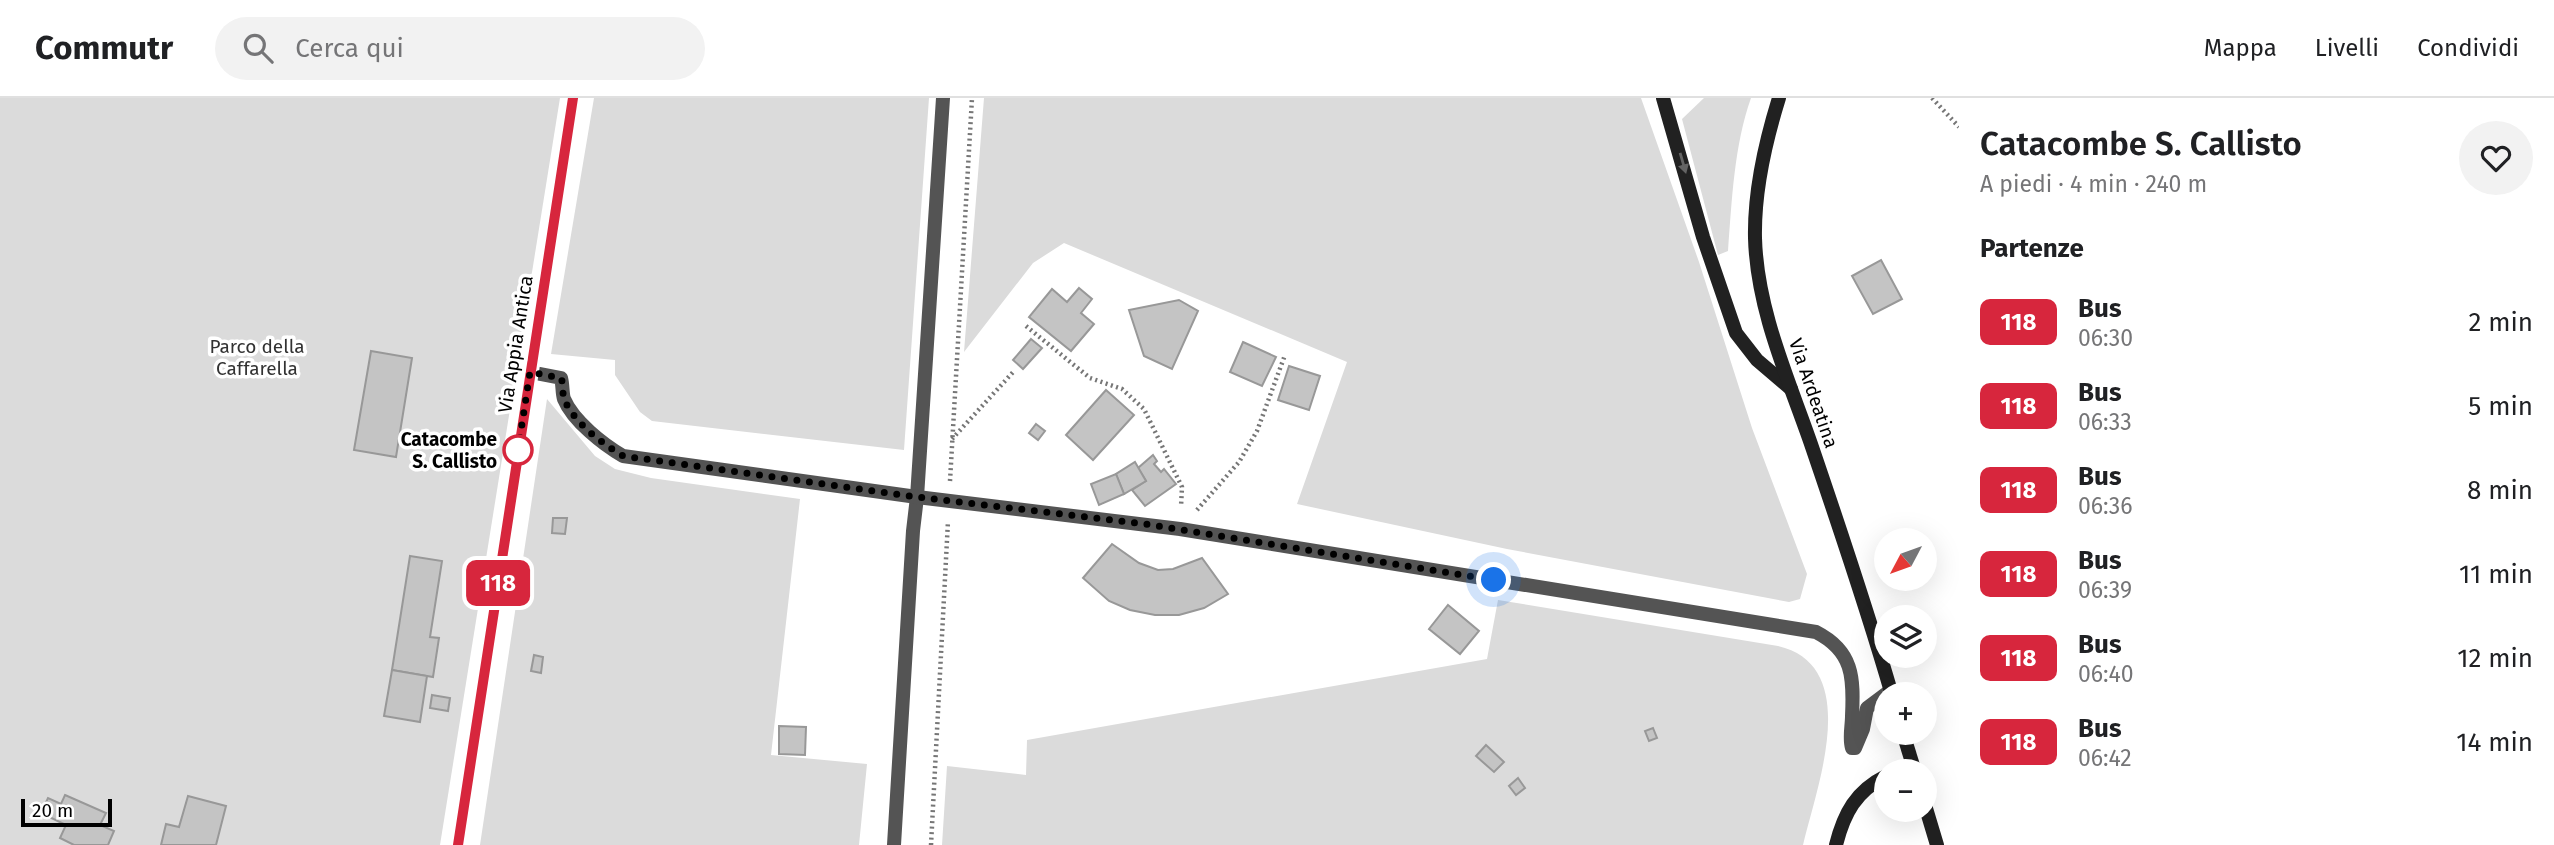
<!DOCTYPE html>
<html lang="it">
<head>
<meta charset="utf-8">
<style>
	body { margin:0; font-family:"Fira Sans",sans-serif; background:#f2f2f2; color:#202124; height:100vh; display:flex; flex-direction:column; font-size:26px; white-space:nowrap }
	* { box-sizing:border-box; margin:0 }
	p { font-size:23px; color:#757577 }
	.icon { flex:none; width:38px; height:38px; fill:none; stroke:currentColor; stroke-width:2; stroke-linecap:round; stroke-linejoin:round }
	.map { position:relative; flex:1; overflow:hidden }
	.panel { display:flex; flex-direction:column; background:#fff; width:595px }
	.panel>* { flex:none }
	.badge { padding:0 14px; border-radius:10px; font-size:24px; line-height:46px }
	.needle { width:46px; rotate:229deg }
	.tools { position:absolute; left:1874px; top:430px; display:grid; gap:14px }
	.tools a { display:grid; place-items:center; width:63px; height:63px; border-radius:50%; background:#fff; box-shadow:0 7px 28px #0002; font-size:35px }
	.scale { position:absolute; left:21px; bottom:18px; width:91px; box-sizing:border-box; padding-left:7px; border:4px solid #000; border-top:0; font-size:19px; line-height:24px; white-space:nowrap; color:#000; -webkit-text-stroke:5px #fff; paint-order:stroke }
	.you { position:absolute; width:35px; height:35px; margin:-18px; border:5px solid #fff; border-radius:50%; background:#1a73e8; box-shadow:0 0 0 10px #1a73e833 }
	.map>.badge { position:absolute; translate:-50% -50%; box-shadow:0 0 0 4px #fff }
	h2 { padding:0 21px; font-size:26px; line-height:63px }
	.round { display:grid; place-items:center; flex:none; width:74px; height:74px; border-radius:37px; background:#f2f2f2 }
	.summary { display:flex; align-items:center; justify-content:space-between; height:119px; padding:0 21px }
	h1 { font-size:33px; font-weight:600; line-height:52px }
	ul { padding:0; list-style:none }
	li { display:flex; align-items:center; gap:21px; height:84px; padding:0 21px }
	li div { flex:1 }
	li b { display:block; font-size:26px }
	li em { font-style:normal }
	li .badge { min-width:77px; font-weight:700; text-align:center }
	header { display:flex; align-items:center; gap:42px; box-sizing:border-box; height:98px; padding:0 35px; background:#fff; border-bottom:2px solid #e0e0e0 }
	header strong { font-size:33px }
	nav { display:flex; gap:38px; margin-inline-start:auto; font-size:24px }
	.search { width:490px; height:63px; background:#f2f2f2; display:flex; align-items:center; gap:18px; box-sizing:border-box; padding:0 24px; border-radius:38px; color:#757577; font-size:26px }
	main { display:flex; flex:1; min-height:0 }
	.map>svg:first-child { display:block }
	.green { fill:#dbdbdb }
	.building { fill:#c4c4c4; stroke:#989898; stroke-width:2 }
	.lines { fill:none; stroke-linecap:round; stroke-linejoin:round }
	.path { stroke:#767676; stroke-width:4.5; stroke-dasharray:2 3.5; stroke-linecap:butt }
	.lane { stroke:#545454; stroke-width:14 }
	.street { stroke:#545454; stroke-width:14 }
	.secondary { stroke:#212121; stroke-width:14 }
	.oneway { fill:#646464 }
	.line-casing { stroke:#fff; stroke-width:16 }
	.line { stroke:#d7263d; stroke-width:10 }
	.walk { stroke:#000; stroke-width:7; stroke-dasharray:0 12.6 }
	.stop-dot { fill:#fff; stroke:#d7263d; stroke-width:3.5 }
	.labels { text-anchor:middle; stroke-width:7; stroke-linejoin:round; paint-order:stroke }
	.street-label { font-size:19px; fill:#000; stroke:#fff }
	.park-label { font-size:19px; fill:#323232; stroke:#fff }
	.stop-label { font-size:19px; font-weight:bold; fill:#000; stroke:#fff; text-anchor:end }
</style>
</head>
<body>
<header>
<strong>Commutr</strong>
<div class="search"><svg class="icon" aria-label="search" viewBox="0 0 24 24"><circle cx="10" cy="10" r="6"/><path d="M15 15l6 6"/></svg>Cerca qui</div>
<nav><a>Mappa</a><a>Livelli</a><a>Condividi</a></nav>
</header>
<main>
<div class="map">
<svg width="1959" height="747" viewBox="0 0 1959 747">
	<rect width="100%" height="100%" fill="#fff"/>
	<!-- green -->
	<g class="green">
		<polygon points="0,0 560,0 440,747 0,747"/>
		<polygon points="594,0 929,0 904,352 652,323 640,314 615,277 615,262 551,256"/>
		<polygon points="984,0 1641,0 1699,164 1752,330 1807,476 1800,501 1789,504 1507,451 1297,406 1347,264 1064,145 1033,165 964,254"/>
		<path d="M1704,0H1751C1734,48 1732,102 1728,153L1718,157L1682,21Z"/>
		<polygon points="547,301 595,358 615,371 651,380 800,401 771,657 867,666 859,747 480,747"/>
		<path d="M1498,502L1778,548C1864,568 1816,691 1803,747H942L947,668L1026,677L1027,642L1487,561Z"/>
	</g>
	<!-- building -->
	<g class="building">
		<polygon points="1881,162 1902,201 1873,216 1852,178"/>
		<polygon points="1079,190 1092,201 1081,215 1094,226 1071,253 1029,219 1052,191 1067,204"/>
		<polygon points="1179,202 1198,213 1172,271 1144,258 1129,212"/>
		<polygon points="1031,241 1042,250 1023,271 1013,262"/>
		<polygon points="1243,244 1276,259 1262,288 1230,274"/>
		<polygon points="371,253 412,260 396,359 354,352"/>
		<polygon points="1289,268 1320,278 1309,312 1278,302"/>
		<polygon points="1106,292 1134,317 1093,362 1066,337"/>
		<polygon points="1036,326 1045,333 1038,342 1029,335"/>
		<polygon points="1153,357 1157,363 1154,366 1161,374 1164,371 1176,386 1145,408 1132,392 1146,383 1138,370"/>
		<polygon points="1135,364 1146,383 1124,396 1116,376"/>
		<polygon points="1116,376 1124,396 1099,407 1091,386"/>
		<polygon points="553,420 567,420 565,436 552,435"/>
		<polygon points="1112,446 1139,465 1158,472 1173,471 1202,460 1228,496 1204,510 1179,517 1155,517 1130,512 1109,503 1083,480"/>
		<polygon points="410,458 442,463 430,539 439,540 433,579 392,572"/>
		<polygon points="1448,507 1479,533 1460,556 1429,531"/>
		<polygon points="534,557 543,559 541,575 531,573"/>
		<polygon points="392,572 427,578 420,624 384,618"/>
		<polygon points="432,597 450,600 448,613 430,610"/>
		<polygon points="779,628 806,629 805,657 779,656"/>
		<polygon points="1653,630 1657,640 1649,643 1645,633"/>
		<polygon points="1486,647 1504,664 1494,674 1476,658"/>
		<polygon points="1518,680 1525,690 1516,697 1509,688"/>
		<polygon points="65,697 106,715 100,727 114,733 108,747 74,747 60,740 66,727 41,715 48,700 61,706"/>
		<polygon points="188,698 226,708 216,747 161,747 166,726 179,729"/>
	</g>
	<g class="lines">
		<!-- path -->
		<g class="path">
			<polyline points="1932,0 1959,29"/>
			<polyline points="1026,228 1090,280 1122,291 1144,311 1182,389 1181,409"/>
			<polyline points="952,341 1015,272"/>
			<polyline points="950,383 972,0"/>
			<polyline points="1197,412 1239,364 1257,333 1285,257"/>
			<polyline points="931,747 948,423"/>
		</g>
		<!-- lane -->
		<polyline class="lane" points="894,747 913,433 917,399 943,0"/>
		<!-- street -->
		<path class="street" d="M530,274L561,280C563,287 562,295 564,301C573,323 604,347 623,358L917,399L1180,431L1816,534C1853,553 1854,579 1852,618C1852,628 1849,640 1852,650H1855L1863,631L1867,610L1891,592"/>
		<!-- secondary -->
		<g class="secondary">
			<polyline points="1663,0 1703,139 1736,235 1757,262 1791,291"/>
			<path d="M1779,0C1765,45 1754,93 1755,140C1757,213 1789,282 1812,349C1840,431 1868,514 1892,597"/>
			<polyline points="1903,635 1915,674"/>
			<polyline points="1899,674 1913,669"/>
			<polyline points="1925,707 1937,747"/>
			<polyline points="458,747 573,0"/>
			<path d="M1836,747C1844,715 1856,693 1886,678"/>
		</g>
	</g>
	<!-- one-way arrows -->
	<defs><path id="oneway-solid" d="M-6-.8H1V-3.2L6.5 0L1 3.2V.8H-6Z" transform="scale(1.75)"/></defs>
	<use class="oneway" href="#oneway-solid" transform="translate(1683 65) rotate(74)"/>
	<g class="lines">
		<defs>
			<polyline id="line" points="458,747 573,0"/>
		</defs>
		<!-- line casing -->
		<use href="#line" class="line-casing"/>
		<!-- line -->
		<use href="#line" class="line"/>
		<!-- walk -->
		<path class="walk" d="M518,352L530,274L561,280C564,287 562,295 564,301C574,325 603,346 623,358L917,399L1146,426L1494,482"/>
	</g>
	<!-- markers -->
	<circle class="stop-dot" cx="518" cy="352" r="14"/>
	<g class="labels">
		<!-- street labels -->
		<g class="street-label">
			<text transform="translate(515 246) rotate(-81)" y="7">Via Appia Antica</text>
			<text transform="translate(1814 295) rotate(71)" y="7">Via Ardeatina</text>
		</g>
		<!-- park labels -->
		<g class="park-label">
			<text x="257" y="255">Parco della<tspan x="257" dy="22">Caffarella</tspan></text>
		</g>
		<!-- stop labels -->
		<g class="stop-label">
			<text x="497" y="348">Catacombe<tspan x="497" dy="22">S. Callisto</tspan></text>
		</g>
	</g>
</svg>
<div class="tools">
<a><svg class="needle" viewBox="-14 -14 28 28"><path d="M0-13l5 13h-10z" fill="#e53935"/><path d="M0 13l5-13h-10z" fill="#757577"/></svg></a>
<a><svg class="icon" aria-label="layers" viewBox="0 0 24 24"><path d="M12 4l9 5-9 5-9-5zM3 14l9 5 9-5"/></svg></a>
<a>+</a>
<a>−</a>
</div>
<div class="scale">20 m</div>
<div class="you" style="left:1494px;top:482px"></div>
<b class="badge" style="left:498px;top:485px;background:#d7263d;color:#fff">118</b>
</div>
<section class="panel">
<div class="summary"><div><h1>Catacombe S. Callisto</h1><p>A piedi · 4 min · 240 m</p></div><a class="round"><svg class="icon" aria-label="heart" viewBox="0 0 24 24"><path d="M12 20l-8-8c-3-5 5-10 8-4 3-6 11-1 8 4z"/></svg></a></div>
<h2>Partenze</h2>
<ul>
<li><span class="badge" style="background:#d7263d;color:#fff">118</span><div><b>Bus</b><p>06:30</p></div><em>2 min</em></li>
<li><span class="badge" style="background:#d7263d;color:#fff">118</span><div><b>Bus</b><p>06:33</p></div><em>5 min</em></li>
<li><span class="badge" style="background:#d7263d;color:#fff">118</span><div><b>Bus</b><p>06:36</p></div><em>8 min</em></li>
<li><span class="badge" style="background:#d7263d;color:#fff">118</span><div><b>Bus</b><p>06:39</p></div><em>11 min</em></li>
<li><span class="badge" style="background:#d7263d;color:#fff">118</span><div><b>Bus</b><p>06:40</p></div><em>12 min</em></li>
<li><span class="badge" style="background:#d7263d;color:#fff">118</span><div><b>Bus</b><p>06:42</p></div><em>14 min</em></li>
</ul>
</section>
</main>
</body>
</html>
